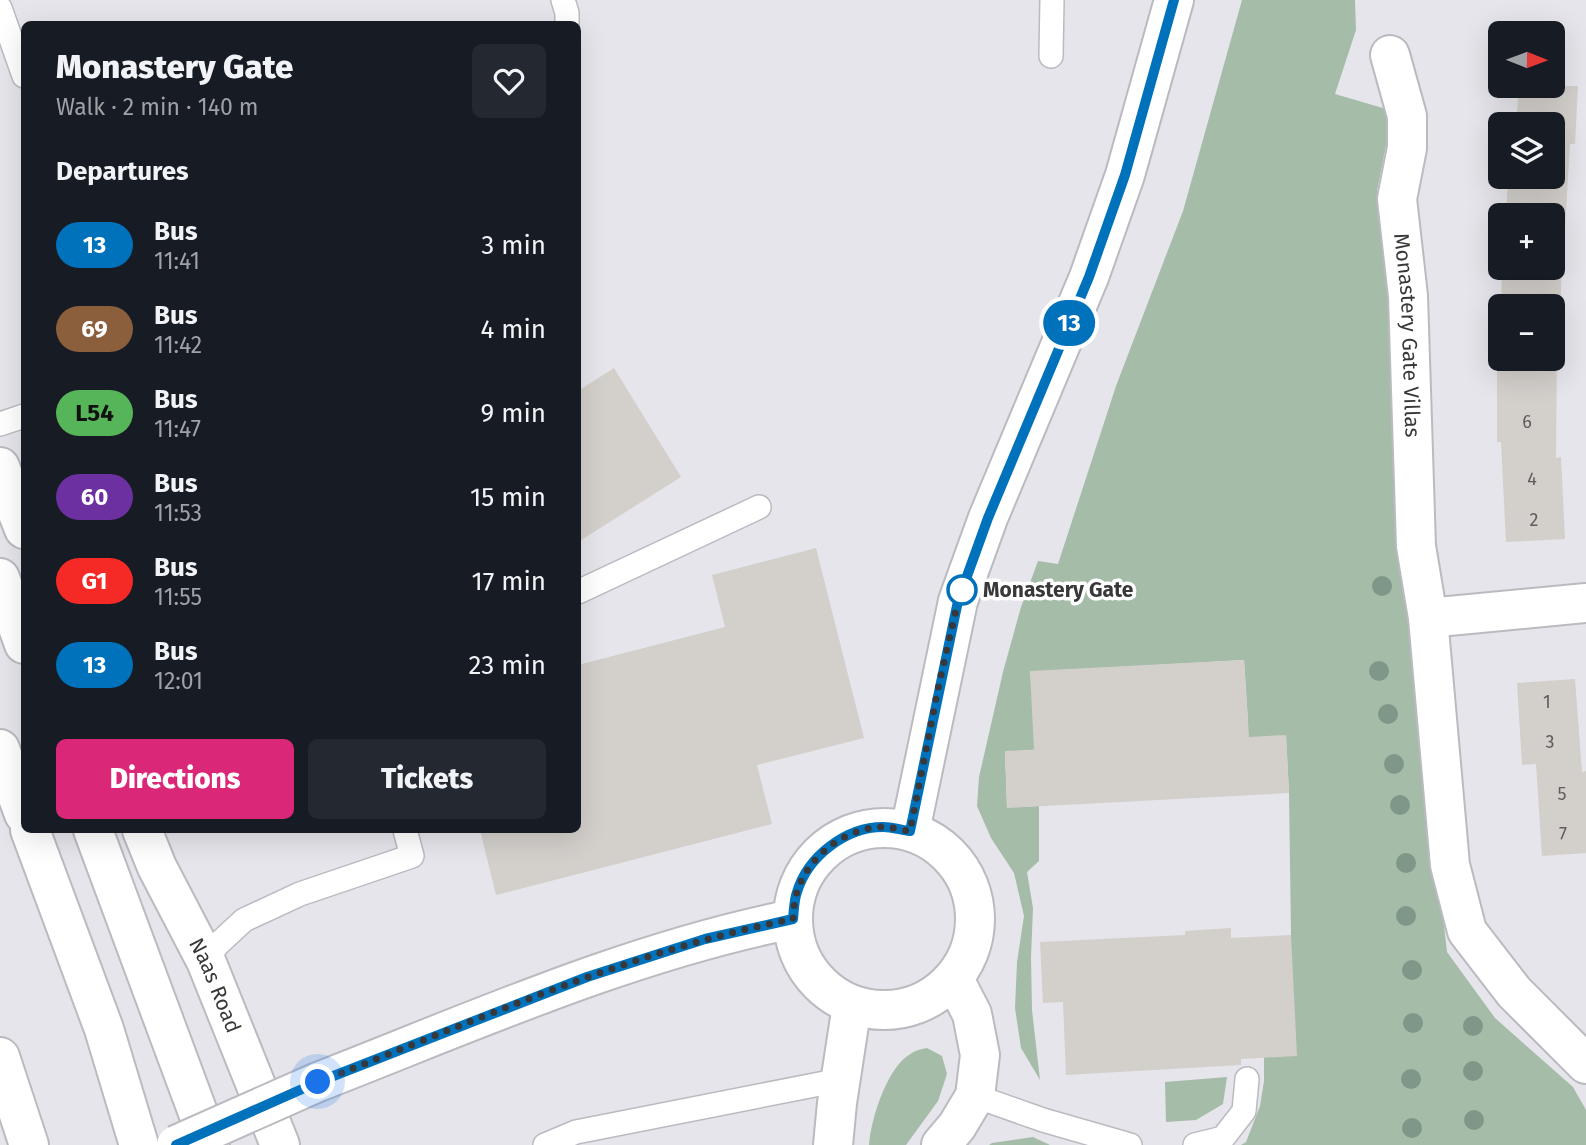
<!DOCTYPE html>
<html lang="en">
<head>
<meta charset="utf-8">
<style>
	body { margin:0; font-family:"Fira Sans",sans-serif; background:#242831; color:#f1f3f6; height:100vh; display:flex; flex-direction:column; font-size:26px; white-space:nowrap }
	* { box-sizing:border-box; margin:0 }
	p { font-size:23px; color:#9ea1a6 }
	.icon { flex:none; width:38px; height:38px; fill:none; stroke:currentColor; stroke-width:2; stroke-linecap:round; stroke-linejoin:round }
	.map { position:relative; flex:1; overflow:hidden }
	.sheet { position:absolute; left:21px; top:21px; width:560px; height:812px; display:flex; flex-direction:column; background:#171b24; border-radius:10px; box-shadow:0 7px 28px #0002 }
	.sheet>* { flex:none }
	.badge { padding:0 14px; border-radius:23px; font-size:24px; line-height:46px }
	.needle { width:46px; rotate:91deg }
	.controls { position:absolute; left:1488px; top:21px; display:grid; gap:14px }
	.controls a { display:grid; place-items:center; width:77px; height:77px; border-radius:10px; background:#171b24; box-shadow:0 7px 28px #0002; font-size:35px }
	.you { position:absolute; width:35px; height:35px; margin:-18px; border:5px solid #fff; border-radius:50%; background:#1a73e8; box-shadow:0 0 0 10px #1a73e833 }
	.map>.badge { position:absolute; translate:-50% -50%; box-shadow:0 0 0 4px #fff }
	h2 { padding:0 35px; font-size:26px; line-height:63px }
	.round { display:grid; place-items:center; flex:none; width:74px; height:74px; border-radius:10px; background:#242831 }
	.head { display:flex; align-items:center; justify-content:space-between; height:119px; padding:0 35px }
	h1 { font-size:33px; font-weight:800; line-height:52px }
	.action { display:flex; gap:14px; margin-top:auto; padding:14px 35px }
	.action a { flex:1; height:80px; border-radius:10px; background:#db2777; color:#fff; font-size:28px; font-weight:800; line-height:80px; text-align:center }
	.action a+a { background:#242831; color:#f1f3f6 }
	ul { padding:0; list-style:none }
	li { display:flex; align-items:center; gap:21px; height:84px; padding:0 35px }
	li div { flex:1 }
	li b { display:block; font-size:26px }
	li em { font-style:normal }
	li .badge { min-width:77px; font-weight:700; text-align:center }
	.map>svg:first-child { display:block }
	.green { fill:#a5bca9 }
	.building { fill:#d3cfcb }
	.lines { fill:none; stroke-linecap:round; stroke-linejoin:round }
	.service-casing { stroke:#bbbac0; stroke-width:26 }
	.minor-casing { stroke:#bbbac0; stroke-width:42 }
	.tertiary-casing { stroke:#bbbac0; stroke-width:42 }
	.secondary-casing { stroke:#bbbac0; stroke-width:42 }
	.trunk-casing { stroke:#bbbac0; stroke-width:42 }
	.motorway-casing { stroke:#bbbac0; stroke-width:42 }
	.service { stroke:#fff; stroke-width:23 }
	.minor { stroke:#fff; stroke-width:38 }
	.tertiary { stroke:#fff; stroke-width:38 }
	.secondary { stroke:#fff; stroke-width:38 }
	.trunk { stroke:#fff; stroke-width:38 }
	.motorway { stroke:#fff; stroke-width:38 }
	.tertiary-bridge-casing { stroke:#bbbac0; stroke-width:42; stroke-linecap:butt }
	.tertiary-bridge { stroke:#fff; stroke-width:38 }
	.tree { fill:#7f9788 }
	.line-casing { stroke:#fff; stroke-width:16 }
	.line { stroke:#0072bc; stroke-width:10 }
	.walk { stroke:#38383a; stroke-width:7; stroke-dasharray:0 12.6 }
	.stop-dot { fill:#fff; stroke:#0072bc; stroke-width:3.5 }
	.labels { text-anchor:middle; stroke-width:7; stroke-linejoin:round; paint-order:stroke }
	.number-label { font-size:18px; fill:#5f5e5e }
	.street-label { font-size:21px; fill:#38383a; stroke:#fff }
	.stop-label { font-size:21px; font-weight:bold; fill:#38383a; stroke:#fff; text-anchor:start }
</style>
</head>
<body>
<div class="map">
<svg width="1586" height="1145" viewBox="0 0 1586 1145">
	<rect width="100%" height="100%" fill="#e6e5eb"/>
	<!-- green -->
	<g class="green">
		<polygon points="1242,0 1355,0 1356,30 1335,94 1393,111 1377,191 1390,282 1393,470 1447,952 1495,1018 1573,1087 1586,1110 1586,1145 1241,1145 1246,1142 1260,1106 1264,1081 1264,1058 1291,935 1289,793 1286,736 1235,738 1248,722 1244,660 1030,672 1042,749 1005,752 1007,807 1039,806 1039,861 1027,872 1033,908 1031,957 1032,1010 1040,1080 1021,1048 1015,1008 1017,962 1024,916 1014,873 991,838 977,806 979,777 1003,672 1021,607 1038,561 1058,564 1116,386 1183,211"/>
		<path d="M927,1048L942,1056L947,1074L938,1101L906,1145H869C871,1119 887,1066 912,1053C916,1050 922,1049 927,1048Z"/>
		<polygon points="1227,1077 1223,1104 1196,1120 1166,1122 1165,1082"/>
		<polygon points="1033,1137 1050,1145 989,1145 992,1143"/>
	</g>
	<!-- building -->
	<g class="building">
		<polygon points="1519,86 1578,86 1575,144 1570,144 1564,244 1562,244 1560,340 1557,340 1556,458 1561,457 1565,539 1506,542 1501,442 1497,442 1497,360 1552,359 1552,306 1501,306 1502,268 1552,268 1552,215 1506,215 1508,177 1552,177 1552,124 1516,124"/>
		<polygon points="614,368 681,477 578,542 578,391"/>
		<polygon points="816,548 864,738 757,765 772,824 496,895 480,830 578,830 578,665 725,627 712,575"/>
		<polygon points="1244,660 1249,737 1286,735 1289,793 1007,808 1005,751 1034,750 1030,671"/>
		<polygon points="1575,679 1582,772 1586,771 1586,853 1542,856 1536,764 1522,765 1517,683"/>
		<polygon points="1231,928 1231,938 1291,935 1297,1056 1241,1059 1241,1065 1066,1075 1063,1002 1043,1003 1040,942 1185,935 1185,931"/>
	</g>
	<g class="lines">
		<defs>
			<g id="service">
				<polyline points="563,0 567,13 567,24"/>
				<polyline points="0,8 24,76"/>
				<polyline points="1051,56 1052,0"/>
				<polyline points="0,424 24,416"/>
				<polyline points="578,592 759,507"/>
				<polyline points="206,961 217,945 244,920 300,894 412,856 405,830"/>
				<polyline points="975,1096 1043,1120 1130,1145"/>
				<polyline points="545,1145 576,1132 840,1080"/>
				<polyline points="1195,1145 1223,1138 1244,1111 1247,1079"/>
			</g>
			<g id="minor">
				<path id="s1" d="M1390,55L1407,116V148L1397,199L1408,296L1416,546L1428,618L1450,865L1467,931L1514,992L1586,1064"/>
				<polyline points="1428,618 1586,603"/>
				<polyline points="941,1145 957,1126 975,1096 980,1055 972,1014 954,979"/>
			</g>
			<g id="tertiary">
				<polyline points="910,831 958,601 988,518 1089,277 1125,175 1174,0"/>
				<path d="M318,1082C472,1022 631,951 793,919"/>
			</g>
			<g id="secondary">
				<polyline points="0,467 24,529"/>
				<polyline points="0,749 24,814"/>
				<circle cx="884" cy="919" r="91"/>
				<polyline points="30,830 104,1029 139,1145"/>
				<path id="s2" d="M142,830L157,867L206,961L280,1145"/>
				<polyline points="833,1145 837,1103 852,1005"/>
			</g>
			<polyline id="trunk" points="0,1057 29,1145"/>
			<g id="motorway">
				<polyline points="0,578 24,644"/>
				<polyline points="93,830 210,1145"/>
			</g>
		</defs>
		<!-- service casing -->
		<use href="#service" class="service-casing"/>
		<!-- minor casing -->
		<use href="#minor" class="minor-casing"/>
		<!-- tertiary casing -->
		<use href="#tertiary" class="tertiary-casing"/>
		<!-- secondary casing -->
		<use href="#secondary" class="secondary-casing"/>
		<!-- trunk casing -->
		<use href="#trunk" class="trunk-casing"/>
		<!-- motorway casing -->
		<use href="#motorway" class="motorway-casing"/>
		<!-- service -->
		<use href="#service" class="service"/>
		<!-- minor -->
		<use href="#minor" class="minor"/>
		<!-- tertiary -->
		<use href="#tertiary" class="tertiary"/>
		<!-- secondary -->
		<use href="#secondary" class="secondary"/>
		<!-- trunk -->
		<use href="#trunk" class="trunk"/>
		<!-- motorway -->
		<use href="#motorway" class="motorway"/>
		<defs>
			<polyline id="tertiary-bridge" points="176,1145 318,1082"/>
		</defs>
		<!-- tertiary-bridge casing -->
		<use href="#tertiary-bridge" class="tertiary-bridge-casing"/>
		<!-- tertiary-bridge -->
		<use href="#tertiary-bridge" class="tertiary-bridge"/>
	</g>
	<!-- trees -->
	<g class="tree">
		<circle cx="1382" cy="586" r="10"/>
		<circle cx="1379" cy="671" r="10"/>
		<circle cx="1388" cy="714" r="10"/>
		<circle cx="1394" cy="764" r="10"/>
		<circle cx="1400" cy="805" r="10"/>
		<circle cx="1406" cy="863" r="10"/>
		<circle cx="1406" cy="916" r="10"/>
		<circle cx="1412" cy="970" r="10"/>
		<circle cx="1413" cy="1023" r="10"/>
		<circle cx="1473" cy="1026" r="10"/>
		<circle cx="1473" cy="1071" r="10"/>
		<circle cx="1411" cy="1079" r="10"/>
		<circle cx="1474" cy="1120" r="10"/>
		<circle cx="1412" cy="1128" r="10"/>
	</g>
	<g class="lines">
		<defs>
			<path id="line" d="M176,1145L318,1082L587,977L705,939L793,919C794,910 794,900 797,892C808,856 846,827 883,827C892,827 901,830 910,831L958,601L988,518L1089,277L1125,175L1174,0"/>
		</defs>
		<!-- line casing -->
		<use href="#line" class="line-casing"/>
		<!-- line -->
		<use href="#line" class="line"/>
		<!-- walk -->
		<path class="walk" d="M318,1082C473,1022 629,951 793,919C794,910 794,900 797,892C808,856 846,827 883,827C892,827 901,830 910,831L939,684L958,601L965,580L962,590"/>
	</g>
	<!-- markers -->
	<circle class="stop-dot" cx="962" cy="590" r="14"/>
	<g class="labels">
		<!-- number labels -->
		<g class="number-label">
			<text x="1527" y="428">6</text>
			<text x="1532" y="485">4</text>
			<text x="1534" y="526">2</text>
			<text x="1547" y="708">1</text>
			<text x="1550" y="748">3</text>
			<text x="1562" y="800">5</text>
			<text x="1563" y="840">7</text>
		</g>
		<!-- street labels -->
		<g class="street-label">
			<text dy="7" stroke="none"><textPath href="#s1" startOffset="284">Monastery Gate Villas</textPath></text>
			<text dy="7" stroke="none"><textPath href="#s2" startOffset="172">Naas Road</textPath></text>
		</g>
		<!-- stop labels -->
		<g class="stop-label">
			<text x="983" y="597">Monastery Gate</text>
		</g>
	</g>
</svg>
<div class="controls">
<a><svg class="needle" viewBox="-14 -14 28 28"><path d="M0-13l5 13h-10z" fill="#e53935"/><path d="M0 13l5-13h-10z" fill="#9ea1a6"/></svg></a>
<a><svg class="icon" aria-label="layers" viewBox="0 0 24 24"><path d="M12 4l9 5-9 5-9-5zM3 14l9 5 9-5"/></svg></a>
<a>+</a>
<a>−</a>
</div>
<div class="you" style="left:318px;top:1082px"></div>
<b class="badge" style="left:1069px;top:323px;background:#0072bc;color:#fff">13</b>
<section class="sheet">
<div class="head"><div><h1>Monastery Gate</h1><p>Walk · 2 min · 140 m</p></div><a class="round"><svg class="icon" aria-label="heart" viewBox="0 0 24 24"><path d="M12 20l-8-8c-3-5 5-10 8-4 3-6 11-1 8 4z"/></svg></a></div>
<h2>Departures</h2>
<ul>
<li><span class="badge" style="background:#0072bc;color:#fff">13</span><div><b>Bus</b><p>11:41</p></div><em>3 min</em></li>
<li><span class="badge" style="background:#8b5e3c;color:#fff">69</span><div><b>Bus</b><p>11:42</p></div><em>4 min</em></li>
<li><span class="badge" style="background:#56b559;color:#111">L54</span><div><b>Bus</b><p>11:47</p></div><em>9 min</em></li>
<li><span class="badge" style="background:#6c30a1;color:#fff">60</span><div><b>Bus</b><p>11:53</p></div><em>15 min</em></li>
<li><span class="badge" style="background:#f52a26;color:#fff">G1</span><div><b>Bus</b><p>11:55</p></div><em>17 min</em></li>
<li><span class="badge" style="background:#0072bc;color:#fff">13</span><div><b>Bus</b><p>12:01</p></div><em>23 min</em></li>
</ul>
<div class="action"><a>Directions</a><a>Tickets</a></div>
</section>
</div>
</body>
</html>
